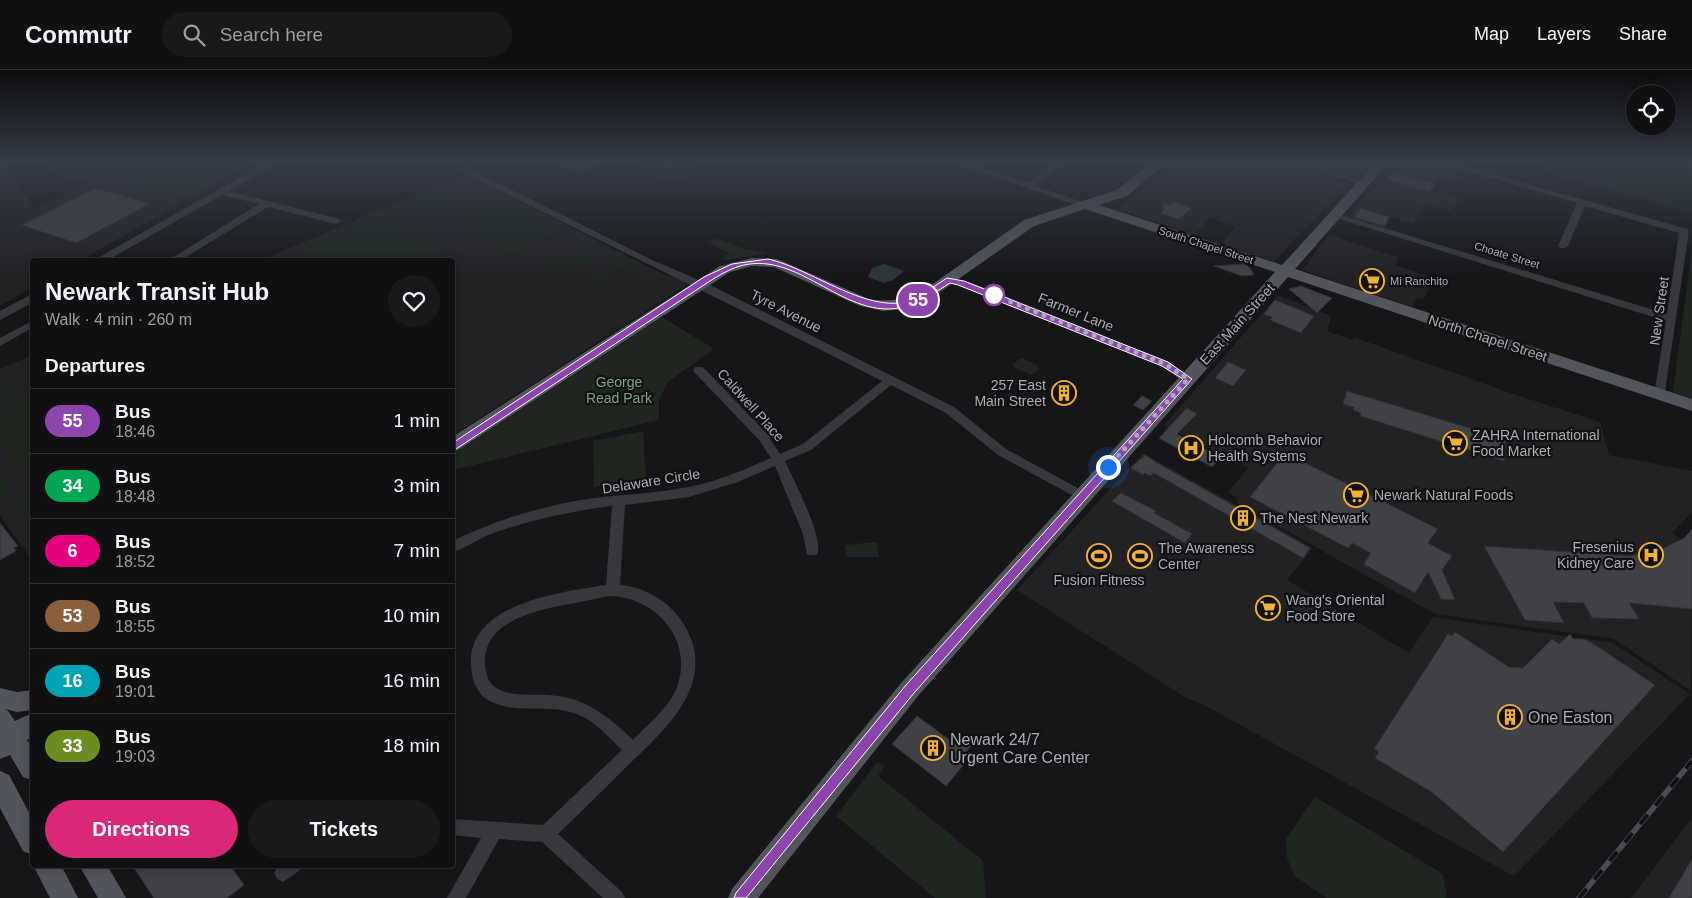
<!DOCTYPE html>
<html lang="en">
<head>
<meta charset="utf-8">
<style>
	body { margin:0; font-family:Arial,sans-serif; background:#19191b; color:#f1f3f6; height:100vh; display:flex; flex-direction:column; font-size:19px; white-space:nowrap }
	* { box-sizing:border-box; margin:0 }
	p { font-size:16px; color:#9c9d9f }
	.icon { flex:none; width:28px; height:28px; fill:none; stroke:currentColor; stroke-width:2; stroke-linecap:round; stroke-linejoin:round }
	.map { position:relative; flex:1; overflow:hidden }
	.panel { position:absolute; left:30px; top:188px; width:425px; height:610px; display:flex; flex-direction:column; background:#101012; border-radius:5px; box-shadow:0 2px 12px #0003,0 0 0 1px #303032 }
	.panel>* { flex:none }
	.badge { padding:0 10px; border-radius:16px; font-size:18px; line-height:32px }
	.fabs { position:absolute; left:1626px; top:15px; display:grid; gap:10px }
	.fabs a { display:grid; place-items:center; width:50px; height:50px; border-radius:50%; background:#101012; box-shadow:0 2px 12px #0003,0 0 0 1px #303032; font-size:25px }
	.you { position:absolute; width:25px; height:25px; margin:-12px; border:4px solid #fff; border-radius:50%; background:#1a73e8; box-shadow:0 0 0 8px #1a73e833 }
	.map>.badge { position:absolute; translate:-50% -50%; box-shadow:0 0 0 2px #fff }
	h2 { padding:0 15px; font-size:19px; line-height:45px }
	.round { display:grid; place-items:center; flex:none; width:52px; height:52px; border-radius:26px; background:#19191b }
	.overview { display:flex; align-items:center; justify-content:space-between; height:85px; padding:0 15px }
	h1 { font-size:24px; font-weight:800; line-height:38px }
	.cta { display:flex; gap:10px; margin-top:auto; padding:10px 15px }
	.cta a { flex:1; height:58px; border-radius:30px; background:#db2777; color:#fff; font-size:20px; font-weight:800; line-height:58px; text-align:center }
	.cta a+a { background:#19191b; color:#f1f3f6 }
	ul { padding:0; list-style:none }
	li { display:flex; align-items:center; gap:15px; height:65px; padding:0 15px; border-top:1px solid #303032 }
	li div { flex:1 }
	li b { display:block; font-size:19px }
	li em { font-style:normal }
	li .badge { min-width:55px; font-weight:700; text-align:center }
	header { display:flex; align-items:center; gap:30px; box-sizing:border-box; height:70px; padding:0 25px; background:#101012; border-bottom:1px solid #303032 }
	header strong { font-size:24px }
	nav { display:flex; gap:28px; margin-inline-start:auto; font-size:18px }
	.search { width:350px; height:45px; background:#19191b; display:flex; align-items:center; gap:12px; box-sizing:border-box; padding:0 18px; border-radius:28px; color:#9c9d9f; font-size:19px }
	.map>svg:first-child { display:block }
	.built { fill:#222225 }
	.green { fill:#1e261f }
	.water { fill:#2c353c }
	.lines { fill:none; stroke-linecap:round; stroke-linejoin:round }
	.stream { stroke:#2c353c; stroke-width:2.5 }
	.building { fill:#404145; stroke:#303034 }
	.minor { fill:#37383d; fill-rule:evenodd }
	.tertiary { fill:#37383d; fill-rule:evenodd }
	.primary { fill:#53555c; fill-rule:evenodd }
	.rail-casing { stroke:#4a4c52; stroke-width:5.5 }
	.rail { stroke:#111113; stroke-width:4; stroke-dasharray:12; stroke-linecap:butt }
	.line { fill:#8e44ad; stroke:#fff }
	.walk { stroke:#a8adb8; stroke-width:5; stroke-dasharray:0 9 }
	.stop-dot { fill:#fff; stroke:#8e44ad; stroke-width:2.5 }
	.labels { text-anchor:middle; stroke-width:4.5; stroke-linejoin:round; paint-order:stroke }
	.far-street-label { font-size:11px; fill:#a8adb8; stroke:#111113 }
	.far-poi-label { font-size:11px; fill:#a8adb8; stroke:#111113; text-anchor:start }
	.street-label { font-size:14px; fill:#a8adb8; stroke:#111113 }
	.park-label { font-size:14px; fill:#7fa381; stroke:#111113 }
	.poi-label { font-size:14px; fill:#a8adb8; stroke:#111113; text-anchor:start }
	.near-poi-label { font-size:16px; fill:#a8adb8; stroke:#111113; text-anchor:start }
</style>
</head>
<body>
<header>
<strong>Commutr</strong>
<div class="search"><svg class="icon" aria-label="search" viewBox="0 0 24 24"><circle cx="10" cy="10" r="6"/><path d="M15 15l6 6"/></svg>Search here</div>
<nav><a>Map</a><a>Layers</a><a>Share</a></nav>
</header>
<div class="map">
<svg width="1692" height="828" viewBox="0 0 1692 828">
	<rect width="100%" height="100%" fill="#161618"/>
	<!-- built -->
	<g class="built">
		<polygon points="0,92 3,92 34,139 100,106 181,133 81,190 32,190 32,217 0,236"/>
		<polygon points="1174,92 1286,92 1348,113 1274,192 1221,174 1235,157 1209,147 1195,165 1118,139"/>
		<polygon points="1304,92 1374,92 1357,109"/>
		<polygon points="1397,92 1432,92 1463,101 1455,113 1438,108 1430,119 1460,129 1451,141 1424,134 1415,147 1417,148 1413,154 1391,147 1384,158 1352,148 1350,146 1357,137"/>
		<polygon points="466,104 656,201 683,210 687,215 453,365 452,190 261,190"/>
		<polygon points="1329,165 1398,187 1395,195 1435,208 1423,230 1418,228 1412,237 1302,200"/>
		<polygon points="1278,225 1331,246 1327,261 1352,270 1356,268 1516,325 1600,352 1609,385 1692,401 1692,442 1672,463 1692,477 1691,621 1614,569 1435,544 1237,433 1237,428 1228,422 1248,398 1164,355"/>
		<polygon points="32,285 32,490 0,445 0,299"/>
		<polygon points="1143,383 1313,478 1287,510 1409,583 1433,547 1613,573 1690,624 1514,806 1206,636 1185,627 1017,520"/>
		<polygon points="1692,748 1692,828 1631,828"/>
	</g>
	<!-- green -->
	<g class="green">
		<polygon points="50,92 255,92 191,127 171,132 112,110 67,108 54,102"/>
		<polygon points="637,92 691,92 697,97 697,103 682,109 660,109 657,108 650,99"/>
		<polygon points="1549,92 1692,92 1692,143 1544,101"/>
		<path d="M435,121L446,125L448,129C444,139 431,143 421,143L412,136L405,134L407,131Z"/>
		<polygon points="505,129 562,160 512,186 455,154"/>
		<polygon points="388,143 452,190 307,190 297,181"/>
		<polygon points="716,168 741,178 770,183 725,190 721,189 730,183 709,173"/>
		<polygon points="587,170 607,181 597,187 576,176"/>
		<polygon points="573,178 593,189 582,196 562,185"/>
		<polygon points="1692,179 1692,329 1673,322"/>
		<polygon points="558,187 578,198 567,204 546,193"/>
		<polygon points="619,187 640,198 629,204 608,193"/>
		<polygon points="595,200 617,212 606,218 584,207"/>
		<polygon points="649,200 658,205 623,227 614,222"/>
		<polygon points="662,247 714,279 668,312 659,329 659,350 453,400 453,383"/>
		<polygon points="1021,288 1037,295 1039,300 1032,305 1015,298 1013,294"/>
		<polygon points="32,302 30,319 0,327 1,315 19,305"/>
		<polygon points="32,324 32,410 0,369 0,339"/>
		<polygon points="643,361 646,410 594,417 593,371"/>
		<path d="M0,405L16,425L32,432V442C20,441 8,437 0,427Z"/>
		<polygon points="877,472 879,487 846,487 845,475"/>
		<polygon points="877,692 885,696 878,706 983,791 986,828 935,828 836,746"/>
		<polygon points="1315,727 1443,804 1447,826 1445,828 1326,828 1294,805 1287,788 1286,769"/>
	</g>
	<!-- water -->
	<g class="water">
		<polygon points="552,92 602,92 578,103"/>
		<polygon points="884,194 904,201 893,210 884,213 868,207 872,198"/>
	</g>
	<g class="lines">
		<!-- stream -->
		<polyline class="stream" points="663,92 665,93"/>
	</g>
	<!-- building -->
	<g class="building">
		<polygon points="1393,101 1435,114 1429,122 1387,109"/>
		<polygon points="96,118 149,134 76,173 22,155"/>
		<polygon points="1162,132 1170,135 1173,132 1191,138 1179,149 1161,143 1164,140"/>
		<polygon points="1361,138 1389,147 1385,156 1354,147"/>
		<polygon points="1244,194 1249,197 1254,205 1242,206 1214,196"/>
		<polygon points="1301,216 1332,228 1317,243 1289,219"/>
		<polygon points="1275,230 1314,246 1301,263 1270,250 1272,247 1264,244"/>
		<polygon points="1228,292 1246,300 1233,316 1215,308"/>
		<polygon points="1061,314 1078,321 1067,333 1050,325"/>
		<polygon points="1347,321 1506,369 1504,391 1360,346 1361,343 1353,340 1354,337 1343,334"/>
		<polygon points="1142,326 1152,331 1143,340 1133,335"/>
		<polygon points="1187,338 1197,344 1177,364 1221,388 1212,397 1159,368"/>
		<polygon points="1285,383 1438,459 1428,473 1452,486 1442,500 1455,530 1441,529 1428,502 1415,523 1364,494 1371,483 1352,473 1348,478 1250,427"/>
		<polygon points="1145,385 1157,393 1310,478 1303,488 1154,403 1150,406 1145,403 1143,405 1131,398"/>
		<polygon points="1121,423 1156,441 1154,443 1192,464 1185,473 1112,431"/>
		<polygon points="0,453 18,476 14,478 16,481 0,490"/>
		<polygon points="1692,459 1692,539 1629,533 1639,549 1592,548 1584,533 1553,532 1564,553 1525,550 1484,476 1629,486 1662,479 1684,468"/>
		<polygon points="1455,562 1509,597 1523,598 1552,569 1559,574 1570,564 1573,569 1584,569 1592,573 1655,615 1503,782 1433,723 1375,688 1379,682 1374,679 1448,564 1452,566"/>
		<polygon points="917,646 951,671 958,664 972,675 966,682 971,686 946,716 892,674"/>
		<polygon points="1692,789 1692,828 1669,828"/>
		<polygon points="132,795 230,795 244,815 227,828 154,828"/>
	</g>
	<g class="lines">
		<!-- minor -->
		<g class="minor">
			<polygon points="1055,92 1064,92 1033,118 1027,118 1027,114"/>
			<polygon points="1294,92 1306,92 1368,113 1361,115"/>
			<polygon points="1437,92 1450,92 1687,159 1689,161 1664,328 1660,329 1654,325 1666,251 1330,146 1338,144 1667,244 1679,163 1585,136 1568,176 1566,178 1560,178 1558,176 1577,133"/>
			<path d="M466,97L652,190L704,212L954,337L1006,379L1087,423L1089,426L1083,431L1079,429L998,385L946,343L891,315L811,380L785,391C793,409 825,469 817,485H807L803,464L775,396L738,412L689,427L625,435L620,515C644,517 667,530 681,550C722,610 667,658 626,697C604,719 581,742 558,764L622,822L625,828H603L542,772L499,769L466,828H447L481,768L452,765V749L543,755L622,680C608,666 593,649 574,643C546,633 511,646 485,628C475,620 471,606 471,594C468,533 562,522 606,515L612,436C571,441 530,450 491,464C478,469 466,478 452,482V471C491,452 533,439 575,431C613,424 651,425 688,417C717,412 744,400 771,388L759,370L695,303L693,300L695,297H703L767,364L780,384L803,374L882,311C743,240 602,172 463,102V98ZM612,526C657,528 694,571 677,617C669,638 648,654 633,670C608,646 584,626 547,625C532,624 512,627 498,619C488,614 486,604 485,594C483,549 541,539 575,533C587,531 599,527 612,526Z"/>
			<polygon points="221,119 339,149 341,151 336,154 268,137 181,190 169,190 259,134 218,124 218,120"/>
			<polygon points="949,207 975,214 1169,292 1194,309 1188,313 1184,312 1161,296 967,218 945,212 945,208"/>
			<polygon points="32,251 32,258 0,276 0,268"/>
			<polygon points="279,795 302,795 299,801 283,812 277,809 274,803"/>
		</g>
		<!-- tertiary -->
		<g class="tertiary">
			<polygon points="267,92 279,92 108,190 94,190"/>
			<polygon points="952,92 967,92 1091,135 1086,138 1082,137"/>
			<polygon points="32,224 32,233 0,250 0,241"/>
		</g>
		<!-- primary -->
		<g class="primary">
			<path d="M1153,92H1167L1127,126L1099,135L1282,195L1376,92H1389L1295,199L1692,329V341L1288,207L918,626L758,828H728L732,819L902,612L1275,202L1085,139L1034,156L930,229L904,239L883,241L860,236L774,197L752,196L730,202L458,380L452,382V367L720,196L752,188L777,189L869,229C888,232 902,230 920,223L1024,150L1117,120Z"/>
			<polygon points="0,618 17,622 32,620 32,640 17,642 5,639 8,641 15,651 32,643 32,666 27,670 32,678 32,710 23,707 10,685 0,689"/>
			<polygon points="0,701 9,705 32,748 32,785 23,781 0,738"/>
			<polygon points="33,795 61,795 78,828 50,828"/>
			<polygon points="79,795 107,795 126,828 98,828"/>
		</g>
		<defs>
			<polyline id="rail" points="1579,828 1692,691"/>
		</defs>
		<!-- rail casing -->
		<use href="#rail" class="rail-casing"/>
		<!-- rail -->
		<use href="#rail" class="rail"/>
	</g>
	<!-- sky -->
	<linearGradient id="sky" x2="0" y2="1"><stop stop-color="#0c0c0d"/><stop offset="0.44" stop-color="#363c48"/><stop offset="1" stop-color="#363c48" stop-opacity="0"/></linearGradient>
	<rect width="1692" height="208" fill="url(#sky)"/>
	<!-- line -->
	<path class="line" d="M768,189C811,198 872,248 914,229C925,223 936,215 947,208L964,211L1168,292L1192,309L914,623L746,828H734L736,823L906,615L1183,309L1162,296L958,215L950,213C934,223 919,234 899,238C841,248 796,177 737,197C728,200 718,206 710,211L456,379H452L448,376L704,207L732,194Z"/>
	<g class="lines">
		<!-- walk -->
		<polyline class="walk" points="994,225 1165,294 1188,309 1108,397"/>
	</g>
	<!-- icons -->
	<defs>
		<symbol id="supermarket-ring" viewBox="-11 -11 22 22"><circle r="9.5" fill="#111113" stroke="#f2b134" stroke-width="1.5"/><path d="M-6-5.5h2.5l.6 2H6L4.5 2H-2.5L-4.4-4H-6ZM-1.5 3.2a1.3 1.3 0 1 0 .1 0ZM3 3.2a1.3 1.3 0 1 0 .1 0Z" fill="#f2b134"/></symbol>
		<symbol id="building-ring" viewBox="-11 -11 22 22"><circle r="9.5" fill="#111113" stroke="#f2b134" stroke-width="1.5"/><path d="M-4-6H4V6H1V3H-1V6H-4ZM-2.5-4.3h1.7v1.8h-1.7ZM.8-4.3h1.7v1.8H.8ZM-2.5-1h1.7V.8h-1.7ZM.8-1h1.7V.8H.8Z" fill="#f2b134"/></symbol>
		<symbol id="hospital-ring" viewBox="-11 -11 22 22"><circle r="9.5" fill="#111113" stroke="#f2b134" stroke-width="1.5"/><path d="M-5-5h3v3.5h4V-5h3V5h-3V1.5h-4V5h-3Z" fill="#f2b134"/></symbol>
		<symbol id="stadium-ring" viewBox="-11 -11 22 22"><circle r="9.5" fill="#111113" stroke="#f2b134" stroke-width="1.5"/><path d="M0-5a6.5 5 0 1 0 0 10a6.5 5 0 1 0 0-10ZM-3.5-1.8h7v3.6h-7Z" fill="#f2b134"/></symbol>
	</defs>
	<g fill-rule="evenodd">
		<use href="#supermarket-ring" x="1358" y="197" width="28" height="28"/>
		<use href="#building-ring" x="1050" y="309" width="28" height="28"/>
		<use href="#supermarket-ring" x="1441" y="359" width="28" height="28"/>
		<use href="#hospital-ring" x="1177" y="364" width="28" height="28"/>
		<use href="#supermarket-ring" x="1342" y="411" width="28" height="28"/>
		<use href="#building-ring" x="1229" y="434" width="28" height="28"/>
		<use href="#hospital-ring" x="1637" y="471" width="28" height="28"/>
		<use href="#stadium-ring" x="1085" y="472" width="28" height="28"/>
		<use href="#stadium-ring" x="1126" y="472" width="28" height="28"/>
		<use href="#supermarket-ring" x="1254" y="524" width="28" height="28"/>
		<use href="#building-ring" x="1496" y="633" width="28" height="28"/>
		<use href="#building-ring" x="919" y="664" width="28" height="28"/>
	</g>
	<!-- markers -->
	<circle class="stop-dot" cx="994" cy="225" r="10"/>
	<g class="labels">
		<!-- far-street labels -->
		<g class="far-street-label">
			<text transform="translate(1206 175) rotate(18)" y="4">South Chapel Street</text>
			<text transform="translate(1507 185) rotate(17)" y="4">Choate Street</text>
		</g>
		<!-- far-poi labels -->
		<g class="far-poi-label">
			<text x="1390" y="215">Mi Ranchito</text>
		</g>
		<!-- street labels -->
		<g class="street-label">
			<text transform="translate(786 241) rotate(27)" y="5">Tyre Avenue</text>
			<text transform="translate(1659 241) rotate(-82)" y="5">New Street</text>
			<text transform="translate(1076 242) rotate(22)" y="5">Farmer Lane</text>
			<text transform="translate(1237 254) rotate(-48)" y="5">East Main Street</text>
			<text transform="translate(1488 268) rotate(18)" y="5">North Chapel Street</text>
			<text transform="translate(751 335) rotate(48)" y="5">Caldwell Place</text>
			<text transform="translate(651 411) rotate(-9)" y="5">Delaware Circle</text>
		</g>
		<!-- park labels -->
		<g class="park-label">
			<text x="619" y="317">George<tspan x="619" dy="16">Read Park</tspan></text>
		</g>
		<!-- poi labels -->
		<g class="poi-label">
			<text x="1046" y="320" text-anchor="end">257 East<tspan x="1046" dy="16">Main Street</tspan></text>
			<text x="1472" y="370">ZAHRA International<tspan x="1472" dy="16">Food Market</tspan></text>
			<text x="1208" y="375">Holcomb Behavior<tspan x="1208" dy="16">Health Systems</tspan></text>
			<text x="1374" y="430">Newark Natural Foods</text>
			<text x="1260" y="453">The Nest Newark</text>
			<text x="1634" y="482" text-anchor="end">Fresenius<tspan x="1634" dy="16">Kidney Care</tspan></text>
			<text x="1158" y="483">The Awareness<tspan x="1158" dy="16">Center</tspan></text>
			<text x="1099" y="515" text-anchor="middle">Fusion Fitness</text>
			<text x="1286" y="535">Wang's Oriental<tspan x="1286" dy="16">Food Store</tspan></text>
		</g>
		<!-- near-poi labels -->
		<g class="near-poi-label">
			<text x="1528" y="653">One Easton</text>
			<text x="950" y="675">Newark 24/7<tspan x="950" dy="18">Urgent Care Center</tspan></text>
		</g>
	</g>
</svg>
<div class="fabs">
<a><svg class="icon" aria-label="locate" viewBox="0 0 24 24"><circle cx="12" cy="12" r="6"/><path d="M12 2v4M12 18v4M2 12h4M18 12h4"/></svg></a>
</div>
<div class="you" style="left:1108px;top:397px"></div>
<b class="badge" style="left:918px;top:230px;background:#8e44ad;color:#fff">55</b>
<section class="panel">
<div class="overview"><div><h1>Newark Transit Hub</h1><p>Walk · 4 min · 260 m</p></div><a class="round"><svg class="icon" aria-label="heart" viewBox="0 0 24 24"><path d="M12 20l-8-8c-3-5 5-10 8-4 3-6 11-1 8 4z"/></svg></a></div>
<h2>Departures</h2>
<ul>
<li><span class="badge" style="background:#8e44ad;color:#fff">55</span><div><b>Bus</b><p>18:46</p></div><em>1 min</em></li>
<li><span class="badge" style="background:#00a651;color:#fff">34</span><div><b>Bus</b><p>18:48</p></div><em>3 min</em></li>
<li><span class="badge" style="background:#e6007e;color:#fff">6</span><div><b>Bus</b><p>18:52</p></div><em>7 min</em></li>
<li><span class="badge" style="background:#8b5e3c;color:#fff">53</span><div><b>Bus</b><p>18:55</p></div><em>10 min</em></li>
<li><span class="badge" style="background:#00a3b4;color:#fff">16</span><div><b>Bus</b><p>19:01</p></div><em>16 min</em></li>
<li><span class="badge" style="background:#6b8e23;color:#fff">33</span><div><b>Bus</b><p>19:03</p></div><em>18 min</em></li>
</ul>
<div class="cta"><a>Directions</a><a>Tickets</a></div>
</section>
</div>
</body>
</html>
